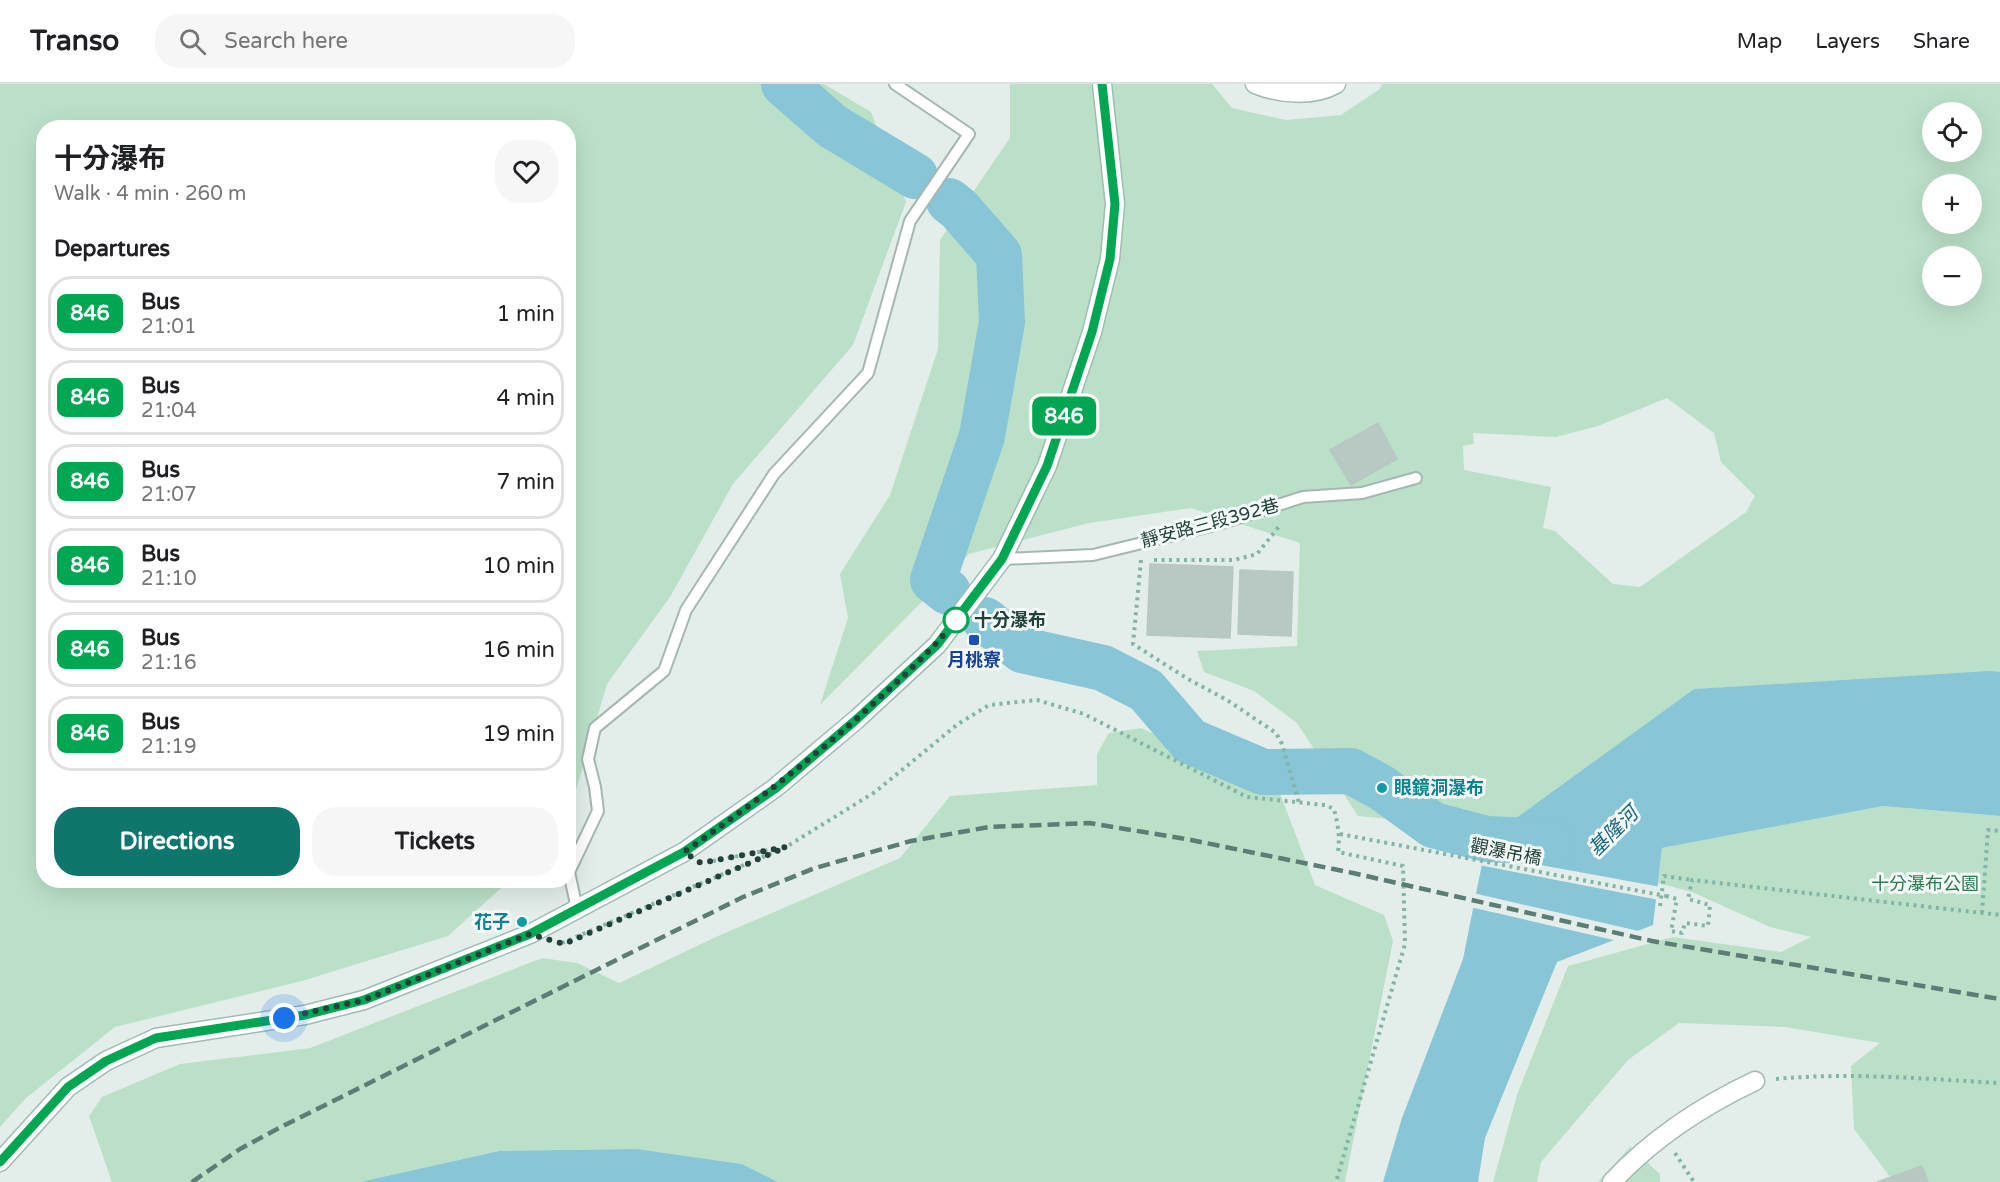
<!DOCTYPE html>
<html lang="en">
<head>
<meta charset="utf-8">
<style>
	body { margin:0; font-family:"Varela Round","Noto Sans TC",sans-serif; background:#f6f6f6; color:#202124; height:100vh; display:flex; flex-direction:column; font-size:22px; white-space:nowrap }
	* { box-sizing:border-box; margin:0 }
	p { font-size:20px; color:#757577 }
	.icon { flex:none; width:33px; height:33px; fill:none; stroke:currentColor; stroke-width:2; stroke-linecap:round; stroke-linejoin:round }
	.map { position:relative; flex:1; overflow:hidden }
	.panel { position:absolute; left:36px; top:36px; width:540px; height:768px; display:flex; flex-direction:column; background:#fff; border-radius:24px; box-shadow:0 6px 24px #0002 }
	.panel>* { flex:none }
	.badge { padding:0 12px; border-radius:9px; font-size:21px; line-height:39px }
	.buttons { position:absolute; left:1922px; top:18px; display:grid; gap:12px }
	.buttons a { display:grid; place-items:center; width:60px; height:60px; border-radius:50%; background:#fff; box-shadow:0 6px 24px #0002; font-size:30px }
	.you { position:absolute; width:30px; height:30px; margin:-15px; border:4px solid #fff; border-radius:50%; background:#1a73e8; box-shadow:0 0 0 9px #1a73e833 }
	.map>.badge { position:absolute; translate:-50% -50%; box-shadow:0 0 0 3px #fff }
	h2 { padding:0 18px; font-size:22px; line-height:54px }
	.round { display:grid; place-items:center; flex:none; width:63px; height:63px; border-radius:24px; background:#f6f6f6 }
	.summary { display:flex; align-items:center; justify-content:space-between; height:102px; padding:0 18px }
	h1 { font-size:28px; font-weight:700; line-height:45px }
	.primary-button { display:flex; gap:12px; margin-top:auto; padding:12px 18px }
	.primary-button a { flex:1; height:69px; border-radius:24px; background:#0f766e; color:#fff; font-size:24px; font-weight:700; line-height:69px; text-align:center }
	.primary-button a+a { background:#f6f6f6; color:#202124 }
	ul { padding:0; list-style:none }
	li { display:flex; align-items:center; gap:18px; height:75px; margin:0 12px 9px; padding:0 6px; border:3px solid #e0e0e0; border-radius:24px }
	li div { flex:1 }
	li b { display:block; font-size:22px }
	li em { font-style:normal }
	li .badge { min-width:66px; font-weight:700; text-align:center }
	header { display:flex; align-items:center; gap:36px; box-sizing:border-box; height:84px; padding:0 30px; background:#fff; border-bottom:2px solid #e0e0e0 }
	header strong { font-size:28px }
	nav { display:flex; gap:33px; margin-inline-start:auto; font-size:21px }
	.search { width:420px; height:54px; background:#f6f6f6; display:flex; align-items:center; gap:15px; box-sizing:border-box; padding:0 21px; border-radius:24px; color:#757577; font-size:22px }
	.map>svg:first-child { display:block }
	.green { fill:#bbe0c8; fill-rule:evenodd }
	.water { fill:#88c5d6 }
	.pier { fill:#e3eeea }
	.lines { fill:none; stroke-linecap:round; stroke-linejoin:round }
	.river { stroke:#88c5d6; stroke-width:46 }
	.building { fill:#b8c9c3; stroke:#b5c8c2; stroke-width:1.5 }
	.lane-casing { stroke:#a5b7b2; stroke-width:14 }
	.street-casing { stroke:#a5b7b2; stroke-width:21 }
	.secondary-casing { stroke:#a1bbb3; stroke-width:21 }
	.path { stroke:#82b4a7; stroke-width:4; stroke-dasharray:3 4.5; stroke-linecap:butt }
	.lane { stroke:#fff; stroke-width:10 }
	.street { stroke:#fff; stroke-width:18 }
	.secondary { stroke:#fff; stroke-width:18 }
	.rail { stroke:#5c7c76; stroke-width:4.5; stroke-dasharray:12 6; stroke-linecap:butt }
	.path-bridge { stroke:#82b4a7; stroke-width:4; stroke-dasharray:3 4.5; stroke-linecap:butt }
	.line-casing { stroke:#fff; stroke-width:14 }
	.line { stroke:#00a651; stroke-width:9 }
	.walk { stroke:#22413b; stroke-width:6; stroke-dasharray:0 10.8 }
	.stop-dot { fill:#fff; stroke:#00a651; stroke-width:3 }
	.transit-dot { fill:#1a4fb4; stroke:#f4faf8; stroke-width:2 }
	.culture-dot { fill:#0f9aa8; stroke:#f4faf8; stroke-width:2 }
	.labels { text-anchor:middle; stroke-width:6; stroke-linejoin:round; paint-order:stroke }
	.street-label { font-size:18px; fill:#22413b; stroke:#f4faf8 }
	.stop-label { font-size:18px; font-weight:bold; fill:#22413b; stroke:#f4faf8; text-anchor:start }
	.transit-label { font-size:18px; font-weight:bold; fill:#164399; stroke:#f4faf8 }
	.culture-label { font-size:18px; font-weight:bold; fill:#0d838f; stroke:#f4faf8; text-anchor:start }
	.park-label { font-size:18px; fill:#297b4e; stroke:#f4faf8 }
	.water-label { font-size:20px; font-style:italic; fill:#176881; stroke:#f4faf8 }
</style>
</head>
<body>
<header>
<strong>Transo</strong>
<div class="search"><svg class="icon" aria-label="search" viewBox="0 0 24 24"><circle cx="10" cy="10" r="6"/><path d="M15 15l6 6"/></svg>Search here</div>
<nav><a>Map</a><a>Layers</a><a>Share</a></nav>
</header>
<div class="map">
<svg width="2000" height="1098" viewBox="0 0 2000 1098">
	<rect width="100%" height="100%" fill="#e3eeea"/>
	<!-- green -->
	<g class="green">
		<polygon points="0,0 824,0 871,28 906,118 853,261 733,400 670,513 607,600 569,730 568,44 44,44 44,796 509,797 448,852 302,897 115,943 26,1014 0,1043"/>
		<path d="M1010,0H1212L1232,24L1286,36L1341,31L1380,5L1382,0H2000V588L1694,605L1501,745L1358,732L1297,639L1254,607L1204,588L1197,567L1297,562L1300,459L1191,424L1089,439L969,470L820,621L848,534L840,490L890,411L938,265L940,156L1010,54ZM1932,28H1971V68H1932ZM1932,100H1971V140H1932ZM1932,172H1971V212H1932ZM1667,314L1714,349L1721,378L1755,412L1746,428L1640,503L1613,500L1555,447L1543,444L1551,403L1464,386L1463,362L1474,360L1473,349L1556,353L1598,342Z"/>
		<polygon points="1141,644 1279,707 1315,801 1384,831 1393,857 1345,1098 778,1098 742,1080 637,1065 499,1067 360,1098 112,1098 89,1032 102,1013 180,980 310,964 542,874 577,879 619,899 718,852 900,774 950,712 1097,701 1097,670 1109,649"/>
		<polygon points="1883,722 2000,732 2000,1098 1894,1098 1854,1045 1851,982 1880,959 1785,943 1679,939 1628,976 1541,1078 1537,1098 1493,1098 1517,1011 1568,882 1673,853 1781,868 1811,853 1770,843 1692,808 1658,799 1662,764"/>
		<polygon points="1630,1063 1660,1090 1660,1098 1598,1098"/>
	</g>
	<!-- water -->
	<g class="water">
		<polygon points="1990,587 2000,588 2000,732 1883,722 1662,764 1653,841 1557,878 1485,1054 1478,1098 1383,1098 1402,1034 1463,875 1487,755 1694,605"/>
		<polygon points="637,1065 742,1080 778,1098 360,1098 499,1067"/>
	</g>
	<!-- pier -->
	<g class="pier">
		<polygon points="1481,770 1661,803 1659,816 1479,781"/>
		<polygon points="1473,809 1643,848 1618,857 1470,823"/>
	</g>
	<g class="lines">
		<!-- river -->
		<g class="river">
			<polyline points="784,0 832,42 915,92"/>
			<polyline points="948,508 933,496 982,352 1002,238 999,171 959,125 949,117"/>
			<polyline points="985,536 1022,566 1103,584 1146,606 1190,657 1263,688 1351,687 1382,704 1433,741 1487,755 1552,758"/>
		</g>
	</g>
	<!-- building -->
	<g class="building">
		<polygon points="1378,339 1397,375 1351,401 1330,366"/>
		<polygon points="1150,480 1233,483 1230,554 1147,551"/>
		<polygon points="1240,486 1293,488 1291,552 1238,550"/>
		<polygon points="1922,1082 1928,1098 1877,1098"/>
	</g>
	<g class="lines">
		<defs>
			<g id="lane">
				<polyline points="1002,475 1093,471 1219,440 1303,413 1362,409 1416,394"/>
				<polyline points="577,825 569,788 598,727 595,703 588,675 595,644 664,587 686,526 774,390 868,289 910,137 969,50 895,0"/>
			</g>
			<path id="street" d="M1612,1098C1652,1055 1702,1022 1755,997"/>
			<g id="secondary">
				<path d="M1255,0C1279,10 1313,13 1336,0"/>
				<polyline points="0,1078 68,1003 106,977 156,954 305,931 364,916 530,850 684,768 775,704 857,635 937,561 1002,475 1047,382 1092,248 1110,175 1115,120 1102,0"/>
			</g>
		</defs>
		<!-- lane casing -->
		<use href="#lane" class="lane-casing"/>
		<!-- street casing -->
		<use href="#street" class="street-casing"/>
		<!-- secondary casing -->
		<use href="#secondary" class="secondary-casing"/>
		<!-- path -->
		<g class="path">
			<polyline points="1141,476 1133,560 1188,595 1227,616 1276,649 1282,660 1299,719"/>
			<polyline points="1154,476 1234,476 1257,470 1281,440"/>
			<polyline points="713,777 779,764"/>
			<polyline points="1666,812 1677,815 1671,847 1682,849 1685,839 1708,842 1710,821 1688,815 1692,796 2000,831"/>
			<polyline points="1660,822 1664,792 1692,796"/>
			<polyline points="1982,829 1988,746 2000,747"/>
			<path d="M562,859L786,763L875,708L958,640L989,621L1037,616L1084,630L1247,713L1325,721L1334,725C1338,741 1340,752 1338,768L1403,782L1405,860L1336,1098"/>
			<path d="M1776,995C1851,988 1926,995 2000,999"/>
			<polyline points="1675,1069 1694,1098"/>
		</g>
		<!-- lane -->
		<use href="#lane" class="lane"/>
		<!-- street -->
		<use href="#street" class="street"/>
		<!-- secondary -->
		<use href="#secondary" class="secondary"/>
		<!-- rail -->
		<polyline class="rail" points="192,1098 240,1065 281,1043 743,813 815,784 911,757 989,743 1089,739 1186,755 1353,789 1652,857 2000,915"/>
		<!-- path-bridge -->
		<polyline class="path-bridge" points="1340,750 1666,812"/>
	</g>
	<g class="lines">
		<defs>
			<polyline id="line" points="0,1078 68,1003 106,977 156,954 305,931 364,916 530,850 684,768 776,704 857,635 937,561 1002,475 1047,382 1092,248 1110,175 1115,120 1102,0"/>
		</defs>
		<!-- line casing -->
		<use href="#line" class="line-casing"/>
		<!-- line -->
		<use href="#line" class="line"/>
		<!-- walk -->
		<path class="walk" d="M284,934L364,916L530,850L564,860L786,763L701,779L684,768C755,719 822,668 886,608C911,585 935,563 956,536"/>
	</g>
	<!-- markers -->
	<circle class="stop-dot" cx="956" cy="536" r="12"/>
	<rect class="transit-dot" x="968" y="550" width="12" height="12" rx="3"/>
	<g class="culture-dot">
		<circle cx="1382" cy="704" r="6"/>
		<circle cx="522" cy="838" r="6"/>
	</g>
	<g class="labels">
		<!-- street labels -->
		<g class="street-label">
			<text transform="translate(1210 439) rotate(-15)" y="6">靜安路三段392巷</text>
			<text transform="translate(1506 768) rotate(11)" y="6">觀瀑吊橋</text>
		</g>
		<!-- stop labels -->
		<g class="stop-label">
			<text x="974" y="542">十分瀑布</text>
		</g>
		<!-- transit labels -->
		<g class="transit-label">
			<text x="974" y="582">月桃寮</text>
		</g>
		<!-- culture labels -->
		<g class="culture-label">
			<text x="1394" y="710">眼鏡洞瀑布</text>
			<text x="510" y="844" text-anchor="end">花子</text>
		</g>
		<!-- park labels -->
		<g class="park-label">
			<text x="1925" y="806">十分瀑布公園</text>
		</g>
		<!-- water labels -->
		<g class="water-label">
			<text transform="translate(1613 747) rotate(-45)" y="7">基隆河</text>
		</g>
	</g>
</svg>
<div class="buttons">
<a><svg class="icon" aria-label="locate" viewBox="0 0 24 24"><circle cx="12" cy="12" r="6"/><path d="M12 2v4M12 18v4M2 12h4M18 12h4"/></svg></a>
<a>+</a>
<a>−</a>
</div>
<div class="you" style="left:284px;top:934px"></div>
<b class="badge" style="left:1064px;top:332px;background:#00a651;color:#fff">846</b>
<section class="panel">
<div class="summary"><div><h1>十分瀑布</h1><p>Walk · 4 min · 260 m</p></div><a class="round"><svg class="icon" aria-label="heart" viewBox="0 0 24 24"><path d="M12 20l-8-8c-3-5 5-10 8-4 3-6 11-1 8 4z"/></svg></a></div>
<h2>Departures</h2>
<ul>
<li><span class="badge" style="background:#00a651;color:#fff">846</span><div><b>Bus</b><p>21:01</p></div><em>1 min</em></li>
<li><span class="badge" style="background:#00a651;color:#fff">846</span><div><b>Bus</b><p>21:04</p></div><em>4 min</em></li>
<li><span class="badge" style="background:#00a651;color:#fff">846</span><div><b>Bus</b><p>21:07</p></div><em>7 min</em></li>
<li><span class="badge" style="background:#00a651;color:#fff">846</span><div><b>Bus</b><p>21:10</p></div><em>10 min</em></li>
<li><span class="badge" style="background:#00a651;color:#fff">846</span><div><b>Bus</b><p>21:16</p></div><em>16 min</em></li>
<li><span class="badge" style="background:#00a651;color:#fff">846</span><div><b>Bus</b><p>21:19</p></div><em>19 min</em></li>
</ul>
<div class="primary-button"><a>Directions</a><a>Tickets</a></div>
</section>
</div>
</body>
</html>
